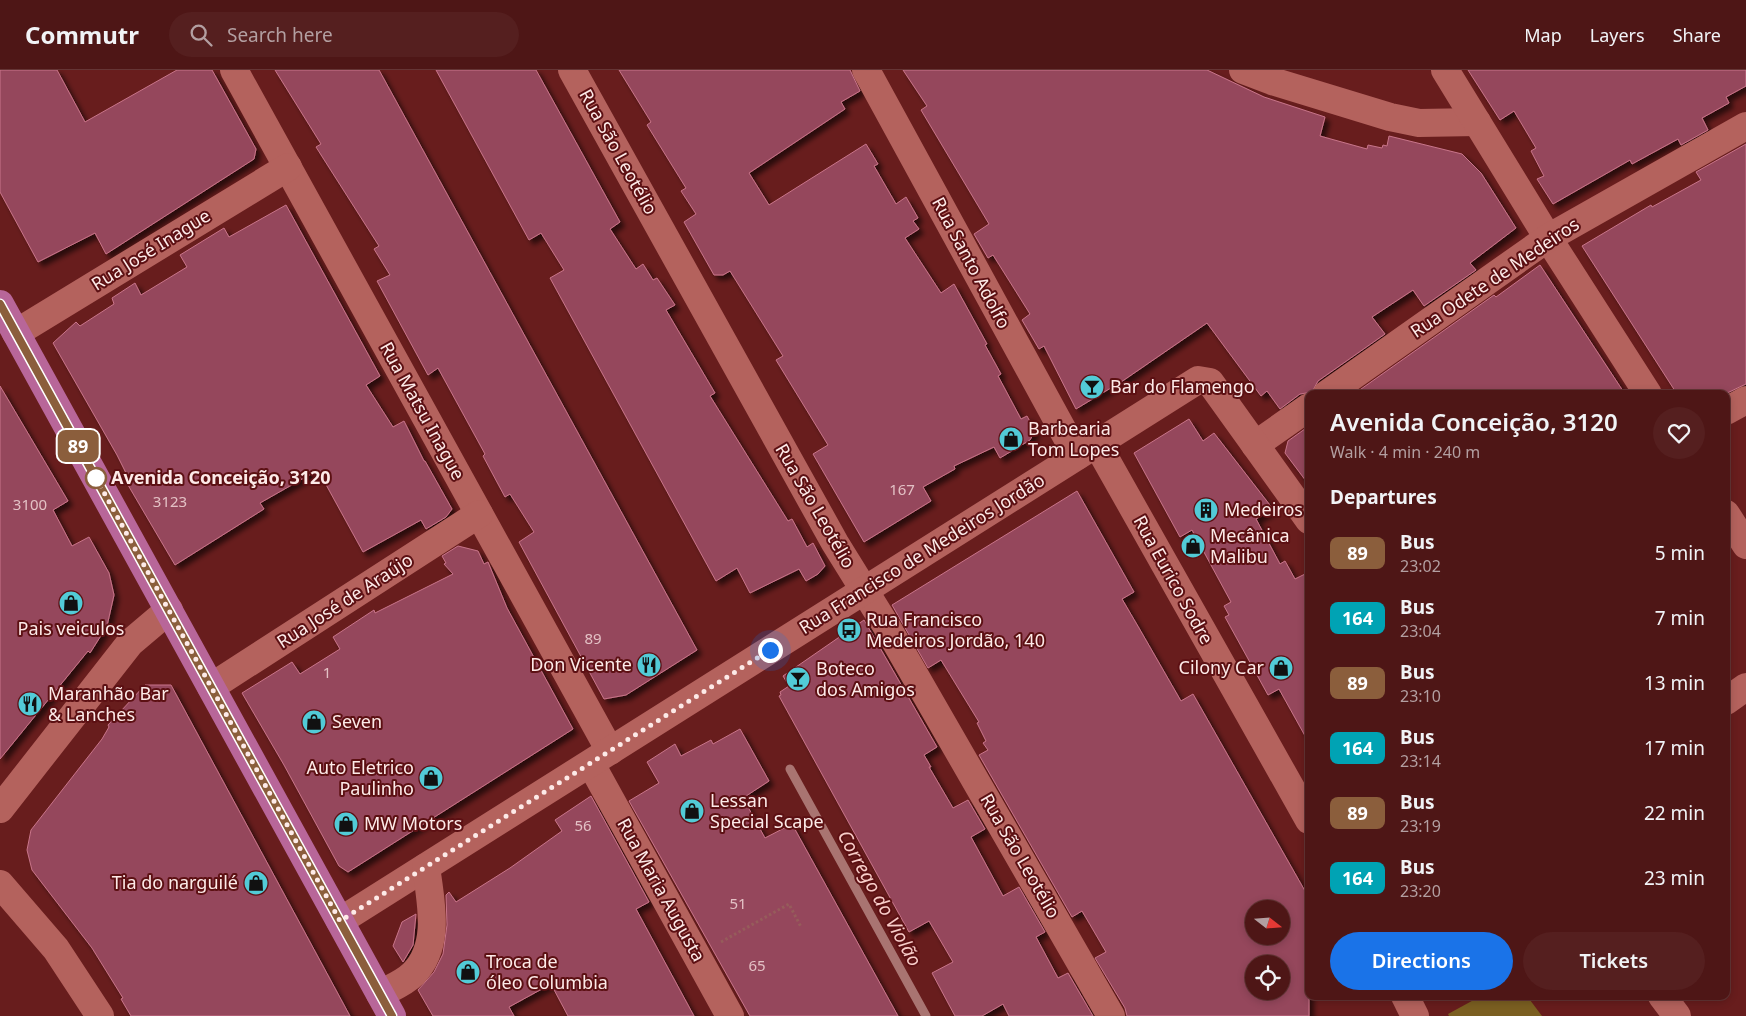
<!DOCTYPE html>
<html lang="en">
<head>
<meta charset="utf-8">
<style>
	body { margin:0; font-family:"Noto Sans",sans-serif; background:#551f1f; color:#f1f3f6; height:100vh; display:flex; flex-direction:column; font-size:19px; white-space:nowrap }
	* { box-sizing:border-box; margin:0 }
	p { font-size:16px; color:#b39fa1 }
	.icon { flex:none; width:28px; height:28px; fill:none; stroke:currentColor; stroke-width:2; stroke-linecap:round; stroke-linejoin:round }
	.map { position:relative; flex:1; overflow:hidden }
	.details { position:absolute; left:1305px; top:320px; width:425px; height:610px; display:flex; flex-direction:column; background:#4e1616; border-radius:10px; box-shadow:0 2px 8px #0003,0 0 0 1px #653535 }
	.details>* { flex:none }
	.badge { padding:0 10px; border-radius:8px; font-size:18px; line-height:32px }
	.needle { width:32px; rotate:107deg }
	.controls { position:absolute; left:1245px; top:830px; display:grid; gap:10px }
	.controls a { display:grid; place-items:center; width:45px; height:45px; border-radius:50%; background:#4e1616; box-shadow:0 2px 8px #0003,0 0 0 1px #653535; font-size:25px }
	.you { position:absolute; width:25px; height:25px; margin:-12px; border:4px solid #fff; border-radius:50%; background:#1a73e8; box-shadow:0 0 0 8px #1a73e833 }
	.map>.badge { position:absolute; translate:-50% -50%; box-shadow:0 0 0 2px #fff }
	h2 { padding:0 25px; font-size:19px; line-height:45px }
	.round { display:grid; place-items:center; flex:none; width:52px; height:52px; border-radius:26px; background:#551f1f }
	.overview { display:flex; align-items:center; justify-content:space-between; height:85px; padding:0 25px }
	h1 { font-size:24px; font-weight:600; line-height:38px }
	.cta { display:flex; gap:10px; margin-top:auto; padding:10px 25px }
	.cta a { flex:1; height:58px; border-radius:30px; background:#1a73e8; color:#fff; font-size:20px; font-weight:600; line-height:58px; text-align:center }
	.cta a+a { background:#551f1f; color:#f1f3f6 }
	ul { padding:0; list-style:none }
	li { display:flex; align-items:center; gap:15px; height:65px; padding:0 25px }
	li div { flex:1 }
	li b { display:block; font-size:19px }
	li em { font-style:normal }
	li .badge { min-width:55px; font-weight:700; text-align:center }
	header { display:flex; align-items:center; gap:30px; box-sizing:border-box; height:70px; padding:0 25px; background:#4e1616; border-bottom:1px solid #653535 }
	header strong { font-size:24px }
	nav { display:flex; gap:28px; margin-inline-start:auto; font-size:18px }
	.search { width:350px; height:45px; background:#551f1f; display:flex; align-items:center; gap:12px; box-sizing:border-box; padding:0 18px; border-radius:28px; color:#b39fa1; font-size:19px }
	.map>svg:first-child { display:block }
	.green { fill:#7b5f21 }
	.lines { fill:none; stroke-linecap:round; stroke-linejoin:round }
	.stream { stroke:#a97471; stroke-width:9 }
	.building { fill:#95475c; stroke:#c9758a; fill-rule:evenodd; filter:url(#shadow) }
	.path { stroke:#965c5b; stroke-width:3; stroke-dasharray:2.5 2.5; stroke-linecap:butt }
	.minor { stroke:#b4625d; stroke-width:28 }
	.major { stroke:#b86699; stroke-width:28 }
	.line-casing { stroke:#fff; stroke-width:11 }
	.line { stroke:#8b5e3c; stroke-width:8 }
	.walk { stroke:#fdeae8; stroke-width:5; stroke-dasharray:0 9 }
	.stop-dot { fill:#fff; stroke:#8b5e3c; stroke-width:2.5 }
	.labels { text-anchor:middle; stroke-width:4; stroke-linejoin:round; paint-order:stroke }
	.number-label { font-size:15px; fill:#e3c1c5 }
	.street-label { font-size:18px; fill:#fdeae8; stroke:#5c1013 }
	.poi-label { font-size:18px; fill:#fdeae8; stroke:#5c1013; text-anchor:start }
	.stop-label { font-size:18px; font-weight:bold; fill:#fdeae8; stroke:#5c1013; text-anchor:start }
	.water-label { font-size:19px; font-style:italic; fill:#f8cdc9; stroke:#5c1013 }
</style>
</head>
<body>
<header>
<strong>Commutr</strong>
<div class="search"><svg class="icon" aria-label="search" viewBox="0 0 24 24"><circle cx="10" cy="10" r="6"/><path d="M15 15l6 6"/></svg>Search here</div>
<nav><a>Map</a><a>Layers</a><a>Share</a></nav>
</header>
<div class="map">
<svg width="1746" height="946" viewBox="0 0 1746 946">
	<defs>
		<filter id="shadow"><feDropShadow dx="4.5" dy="4.5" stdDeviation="2.5" flood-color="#0009"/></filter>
	</defs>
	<rect width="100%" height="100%" fill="#681d1d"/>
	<!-- green -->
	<polygon class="green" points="1481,926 1527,926 1542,946 1449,946 1448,944"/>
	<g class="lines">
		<!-- stream -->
		<polyline class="stream" points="790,699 926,946"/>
	</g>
	<!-- building -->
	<g class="building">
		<polygon points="0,0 57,0 85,52 177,0 212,0 256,79 254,89 106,184 95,163 38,192 0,122"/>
		<polygon points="275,0 379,0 697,580 626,625 604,629 519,472 534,462 510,424 505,427 483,386 485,384 438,298 428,305 377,211 390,205 374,179 379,176 316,77 321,74"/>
		<polygon points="436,0 536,0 620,152 610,159 636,199 643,194 653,210 657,208 675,235 666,240 715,323 710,326 788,451 792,449 807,477 813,473 825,496 818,504 806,511 799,499 750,523 737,498 716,511 550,208 564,200 541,163 529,170"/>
		<polygon points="619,0 850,0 860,21 841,32 845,39 749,103 769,135 866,74 878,94 874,96 896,134 906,127 918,148 913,151 919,159 905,168 941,223 954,214 987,274 985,275 1001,304 998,306 1021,349 1027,346 1035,361 1030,370 1000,388 994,377 954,396 955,399 923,417 931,431 864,472 813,384 828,375 776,290 783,286 730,201 723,205 714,205 684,152 696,144 681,121 686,118 647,55 651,52"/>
		<polygon points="903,0 1207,0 1264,27 1325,47 1320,66 1367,79 1368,75 1382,78 1383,75 1387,76 1389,66 1462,84 1481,103 1516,158 1470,193 1476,200 1424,236 1413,220 1372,247 1385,264 1318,311 1312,322 1300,324 1280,339 1267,321 1261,326 1207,253 1124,310 1076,339 1044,276 1039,279 1022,250 1030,244 993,185 988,188 974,164 989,154 921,40 927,36"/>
		<polygon points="1468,0 1746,0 1746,16 1726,27 1729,33 1702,48 1708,60 1681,75 1678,69 1632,94 1630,90 1553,134 1537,109 1544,106 1531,81 1536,78 1514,41 1500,50"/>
		<polygon points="1746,74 1746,314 1725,324 1677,324 1582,176 1651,135 1652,137 1701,110 1696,102"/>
		<polygon points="286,135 380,306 366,315 393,357 404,351 424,391 425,391 452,439 446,447 426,459 421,450 363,482 318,400 260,433 264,439 175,495 128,415 131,413 117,385 53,273 76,252 80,256 114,234 112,228 135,213 141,225 187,197 180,185 224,158 229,167"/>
		<polygon points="1540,195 1625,324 1354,324 1494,225 1496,227"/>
		<polygon points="0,316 68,431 53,440 72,476 89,467 109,503 114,525 107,556 90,583 88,581 0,689"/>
		<polygon points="1189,349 1203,371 1214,363 1273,439 1256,449 1280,494 1285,491 1295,509 1309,502 1309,673 1279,619 1268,625 1225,547 1229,545 1224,536 1231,532 1192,460 1180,467 1134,383"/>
		<polygon points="1309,356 1309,415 1285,383 1288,371"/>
		<path d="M1077,421L1134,522L1122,529L1139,558L1181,631L1193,624L1309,828V946H1127L1125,938L1095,888L1106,882L1082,841L1072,847L979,685L988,680L983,673L986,671L977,653L979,652L941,590L928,598L892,535ZM1254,839H1281V866H1254ZM1254,894H1281V921H1254Z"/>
		<polygon points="458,476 478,481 484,494 488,492 507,538 573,659 348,802 339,796 284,695 242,623 292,592 300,604 340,579 333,567 374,540 375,543 453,504 444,494 446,493 442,486"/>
		<polygon points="864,550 937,677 924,685 931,697 929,697 953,738 968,730 985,759 971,767 1003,826 1019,817 1045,862 1036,867 1058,908 1068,903 1093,946 1009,946 1003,934 982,946 955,946 932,903 953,892 929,851 909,862 779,626 781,625 780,622 789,616 783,606"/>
		<polygon points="145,615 171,615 350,946 131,946 121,929 123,928 92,878 32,800 27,780 31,760 102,669 109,657 108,655"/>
		<polygon points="740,659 769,711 743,728 765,768 792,754 898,946 750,946 629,731 659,713 647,692 675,674 681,686 711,670 713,674"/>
		<polygon points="591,726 649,832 636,839 694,946 568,946 551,914 509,937 514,946 433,946 418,920 434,902 443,884 447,855 446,825 449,822 456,832 510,798 562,761 555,750"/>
		<polygon points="416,844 413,875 403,892 393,876 402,852"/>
	</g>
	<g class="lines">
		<!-- path -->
		<polyline class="path" points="721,872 789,834 801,857"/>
		<!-- minor -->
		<g class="minor">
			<polyline points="234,0 610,681"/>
			<polyline points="572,0 835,473 887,557 1111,946"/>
			<polyline points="866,0 1077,386"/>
			<polyline points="1243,0 1272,11 1390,47 1419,53 1477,52"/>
			<polyline points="1445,0 1548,168 1648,324"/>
			<polyline points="16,263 288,97"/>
			<polyline points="1327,324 1548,168 1746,56"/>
			<polyline points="1726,341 1746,330"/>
			<polyline points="1097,374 1309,750"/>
			<polyline points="1255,375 1309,337"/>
			<polyline points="1726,444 1746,475"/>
			<polyline points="211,617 479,444"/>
			<polyline points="1726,631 1746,617"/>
			<polyline points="591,694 730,946"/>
			<polyline points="0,739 130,573 169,540"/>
			<polyline points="0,814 56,879 100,946"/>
			<polyline points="340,851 1198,310 1210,312 1309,450"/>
			<path d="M380,924C391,918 404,913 413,904C441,876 431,833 426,797"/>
			<polyline points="1405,926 1415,946"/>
			<polyline points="1662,926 1677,946"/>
		</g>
		<!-- major -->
		<polyline class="major" points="0,234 392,946"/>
	</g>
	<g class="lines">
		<defs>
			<polyline id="line" points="0,234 392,946"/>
		</defs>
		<!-- line casing -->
		<use href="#line" class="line-casing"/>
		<!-- line -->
		<use href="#line" class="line"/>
		<!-- walk -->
		<polyline class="walk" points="96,408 340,851 770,580"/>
	</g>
	<!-- icons -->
	<defs>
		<symbol id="bar-disc" viewBox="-11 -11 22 22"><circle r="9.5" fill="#52cbd7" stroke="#5c1013"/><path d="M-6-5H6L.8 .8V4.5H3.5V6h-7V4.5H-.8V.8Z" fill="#111"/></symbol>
		<symbol id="shop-disc" viewBox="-11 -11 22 22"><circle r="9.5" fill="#52cbd7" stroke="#5c1013"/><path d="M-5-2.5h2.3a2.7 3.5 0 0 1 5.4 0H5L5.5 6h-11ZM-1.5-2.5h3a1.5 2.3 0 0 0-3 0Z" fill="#111"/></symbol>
		<symbol id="building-disc" viewBox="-11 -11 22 22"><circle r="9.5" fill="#52cbd7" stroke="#5c1013"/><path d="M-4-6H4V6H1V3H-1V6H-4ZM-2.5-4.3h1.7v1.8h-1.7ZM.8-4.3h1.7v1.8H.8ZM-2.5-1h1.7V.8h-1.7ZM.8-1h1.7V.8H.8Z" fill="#111"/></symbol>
		<symbol id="bus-disc" viewBox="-11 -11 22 22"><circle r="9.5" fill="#52cbd7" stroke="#5c1013"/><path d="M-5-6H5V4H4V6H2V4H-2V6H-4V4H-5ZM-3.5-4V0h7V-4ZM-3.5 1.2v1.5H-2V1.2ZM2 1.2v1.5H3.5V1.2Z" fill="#111"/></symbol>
		<symbol id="restaurant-disc" viewBox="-11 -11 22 22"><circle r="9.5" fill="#52cbd7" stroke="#5c1013"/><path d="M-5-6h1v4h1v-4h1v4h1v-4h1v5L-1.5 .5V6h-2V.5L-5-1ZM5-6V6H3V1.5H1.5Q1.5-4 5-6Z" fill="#111"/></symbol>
	</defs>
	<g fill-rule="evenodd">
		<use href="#bar-disc" x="1078" y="303" width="28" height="28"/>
		<use href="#shop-disc" x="997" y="355" width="28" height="28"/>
		<use href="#building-disc" x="1192" y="426" width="28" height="28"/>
		<use href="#shop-disc" x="1179" y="462" width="28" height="28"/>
		<use href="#shop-disc" x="57" y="519" width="28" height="28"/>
		<use href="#bus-disc" x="835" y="546" width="28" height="28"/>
		<use href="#restaurant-disc" x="635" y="581" width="28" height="28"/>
		<use href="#shop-disc" x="1267" y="584" width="28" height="28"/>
		<use href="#bar-disc" x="784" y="595" width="28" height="28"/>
		<use href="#restaurant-disc" x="16" y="620" width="28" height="28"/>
		<use href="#shop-disc" x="300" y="638" width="28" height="28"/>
		<use href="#shop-disc" x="417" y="694" width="28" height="28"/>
		<use href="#shop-disc" x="678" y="727" width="28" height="28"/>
		<use href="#shop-disc" x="332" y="740" width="28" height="28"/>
		<use href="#shop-disc" x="242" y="799" width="28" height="28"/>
		<use href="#shop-disc" x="454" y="888" width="28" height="28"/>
	</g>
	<!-- markers -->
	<circle class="stop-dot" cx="96" cy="408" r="10"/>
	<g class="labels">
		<!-- number labels -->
		<g class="number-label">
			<text x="902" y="425">167</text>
			<text x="170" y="437">3123</text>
			<text x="30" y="440">3100</text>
			<text x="593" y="574">89</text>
			<text x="327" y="608">1</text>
			<text x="583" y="761">56</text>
			<text x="738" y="839">51</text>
			<text x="757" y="901">65</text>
		</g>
		<!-- street labels -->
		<g class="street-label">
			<text transform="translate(618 82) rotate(61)" y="6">Rua São Leotélio</text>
			<text transform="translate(151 180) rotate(-32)" y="6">Rua José Inague</text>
			<text transform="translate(971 193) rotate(62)" y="6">Rua Santo Adolfo</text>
			<text transform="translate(1495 208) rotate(-34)" y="6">Rua Odete de Medeiros</text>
			<text transform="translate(422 341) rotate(61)" y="6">Rua Matsu Inague</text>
			<text transform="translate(815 436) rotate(60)" y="6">Rua São Leotélio</text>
			<text transform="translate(922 484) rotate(-32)" y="6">Rua Francisco de Medeiros Jordão</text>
			<text transform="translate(1173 510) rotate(61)" y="6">Rua Eurico Sodre</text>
			<text transform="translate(345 531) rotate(-33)" y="6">Rua José de Araújo</text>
			<text transform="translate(1020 786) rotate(60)" y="6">Rua São Leotélio</text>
			<text transform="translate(661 820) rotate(61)" y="6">Rua Maria Augusta</text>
		</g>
		<!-- poi labels -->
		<g class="poi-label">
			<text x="1110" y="323">Bar do Flamengo</text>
			<text x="1028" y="365">Barbearia<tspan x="1028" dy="21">Tom Lopes</tspan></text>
			<text x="1224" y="446">Medeiros</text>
			<text x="1210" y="472">Mecânica<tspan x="1210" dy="21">Malibu</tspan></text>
			<text x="866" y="556">Rua Francisco<tspan x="866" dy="21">Medeiros Jordão, 140</tspan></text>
			<text x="71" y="565" text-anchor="middle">Pais veiculos</text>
			<text x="632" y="601" text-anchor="end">Don Vicente</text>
			<text x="1264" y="604" text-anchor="end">Cilony Car</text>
			<text x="816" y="605">Boteco<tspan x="816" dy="21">dos Amigos</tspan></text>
			<text x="48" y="630">Maranhão Bar<tspan x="48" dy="21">&amp; Lanches</tspan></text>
			<text x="332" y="658">Seven</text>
			<text x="414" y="704" text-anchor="end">Auto Eletrico<tspan x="414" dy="21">Paulinho</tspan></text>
			<text x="710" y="737">Lessan<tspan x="710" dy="21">Special Scape</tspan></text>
			<text x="364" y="760">MW Motors</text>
			<text x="238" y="819" text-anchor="end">Tia do narguilé</text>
			<text x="486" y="898">Troca de<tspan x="486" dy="21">óleo Columbia</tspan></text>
		</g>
		<!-- stop labels -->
		<g class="stop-label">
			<text x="111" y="414">Avenida Conceição, 3120</text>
		</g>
		<!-- water labels -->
		<g class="water-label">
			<text transform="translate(880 828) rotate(61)" y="7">Corrego do Violão</text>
		</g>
	</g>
</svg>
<div class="controls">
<a><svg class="needle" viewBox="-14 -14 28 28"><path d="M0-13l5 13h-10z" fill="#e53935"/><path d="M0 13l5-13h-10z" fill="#b39fa1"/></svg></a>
<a><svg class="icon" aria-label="locate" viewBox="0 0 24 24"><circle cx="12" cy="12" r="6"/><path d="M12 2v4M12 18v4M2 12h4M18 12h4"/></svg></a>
</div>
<div class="you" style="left:770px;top:580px"></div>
<b class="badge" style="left:78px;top:376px;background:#8b5e3c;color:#fff">89</b>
<section class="details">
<div class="overview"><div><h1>Avenida Conceição, 3120</h1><p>Walk · 4 min · 240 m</p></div><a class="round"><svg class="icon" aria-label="heart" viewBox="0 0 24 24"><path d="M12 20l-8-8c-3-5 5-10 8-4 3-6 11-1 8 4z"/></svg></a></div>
<h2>Departures</h2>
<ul>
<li><span class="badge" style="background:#8b5e3c;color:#fff">89</span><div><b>Bus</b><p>23:02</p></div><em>5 min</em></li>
<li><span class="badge" style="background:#00a3b4;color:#fff">164</span><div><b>Bus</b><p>23:04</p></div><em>7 min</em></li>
<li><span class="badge" style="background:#8b5e3c;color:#fff">89</span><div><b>Bus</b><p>23:10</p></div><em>13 min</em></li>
<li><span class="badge" style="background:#00a3b4;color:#fff">164</span><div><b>Bus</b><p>23:14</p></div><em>17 min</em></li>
<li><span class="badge" style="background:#8b5e3c;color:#fff">89</span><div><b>Bus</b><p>23:19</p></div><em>22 min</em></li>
<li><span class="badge" style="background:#00a3b4;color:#fff">164</span><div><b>Bus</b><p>23:20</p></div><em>23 min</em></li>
</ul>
<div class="cta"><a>Directions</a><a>Tickets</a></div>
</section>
</div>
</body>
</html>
